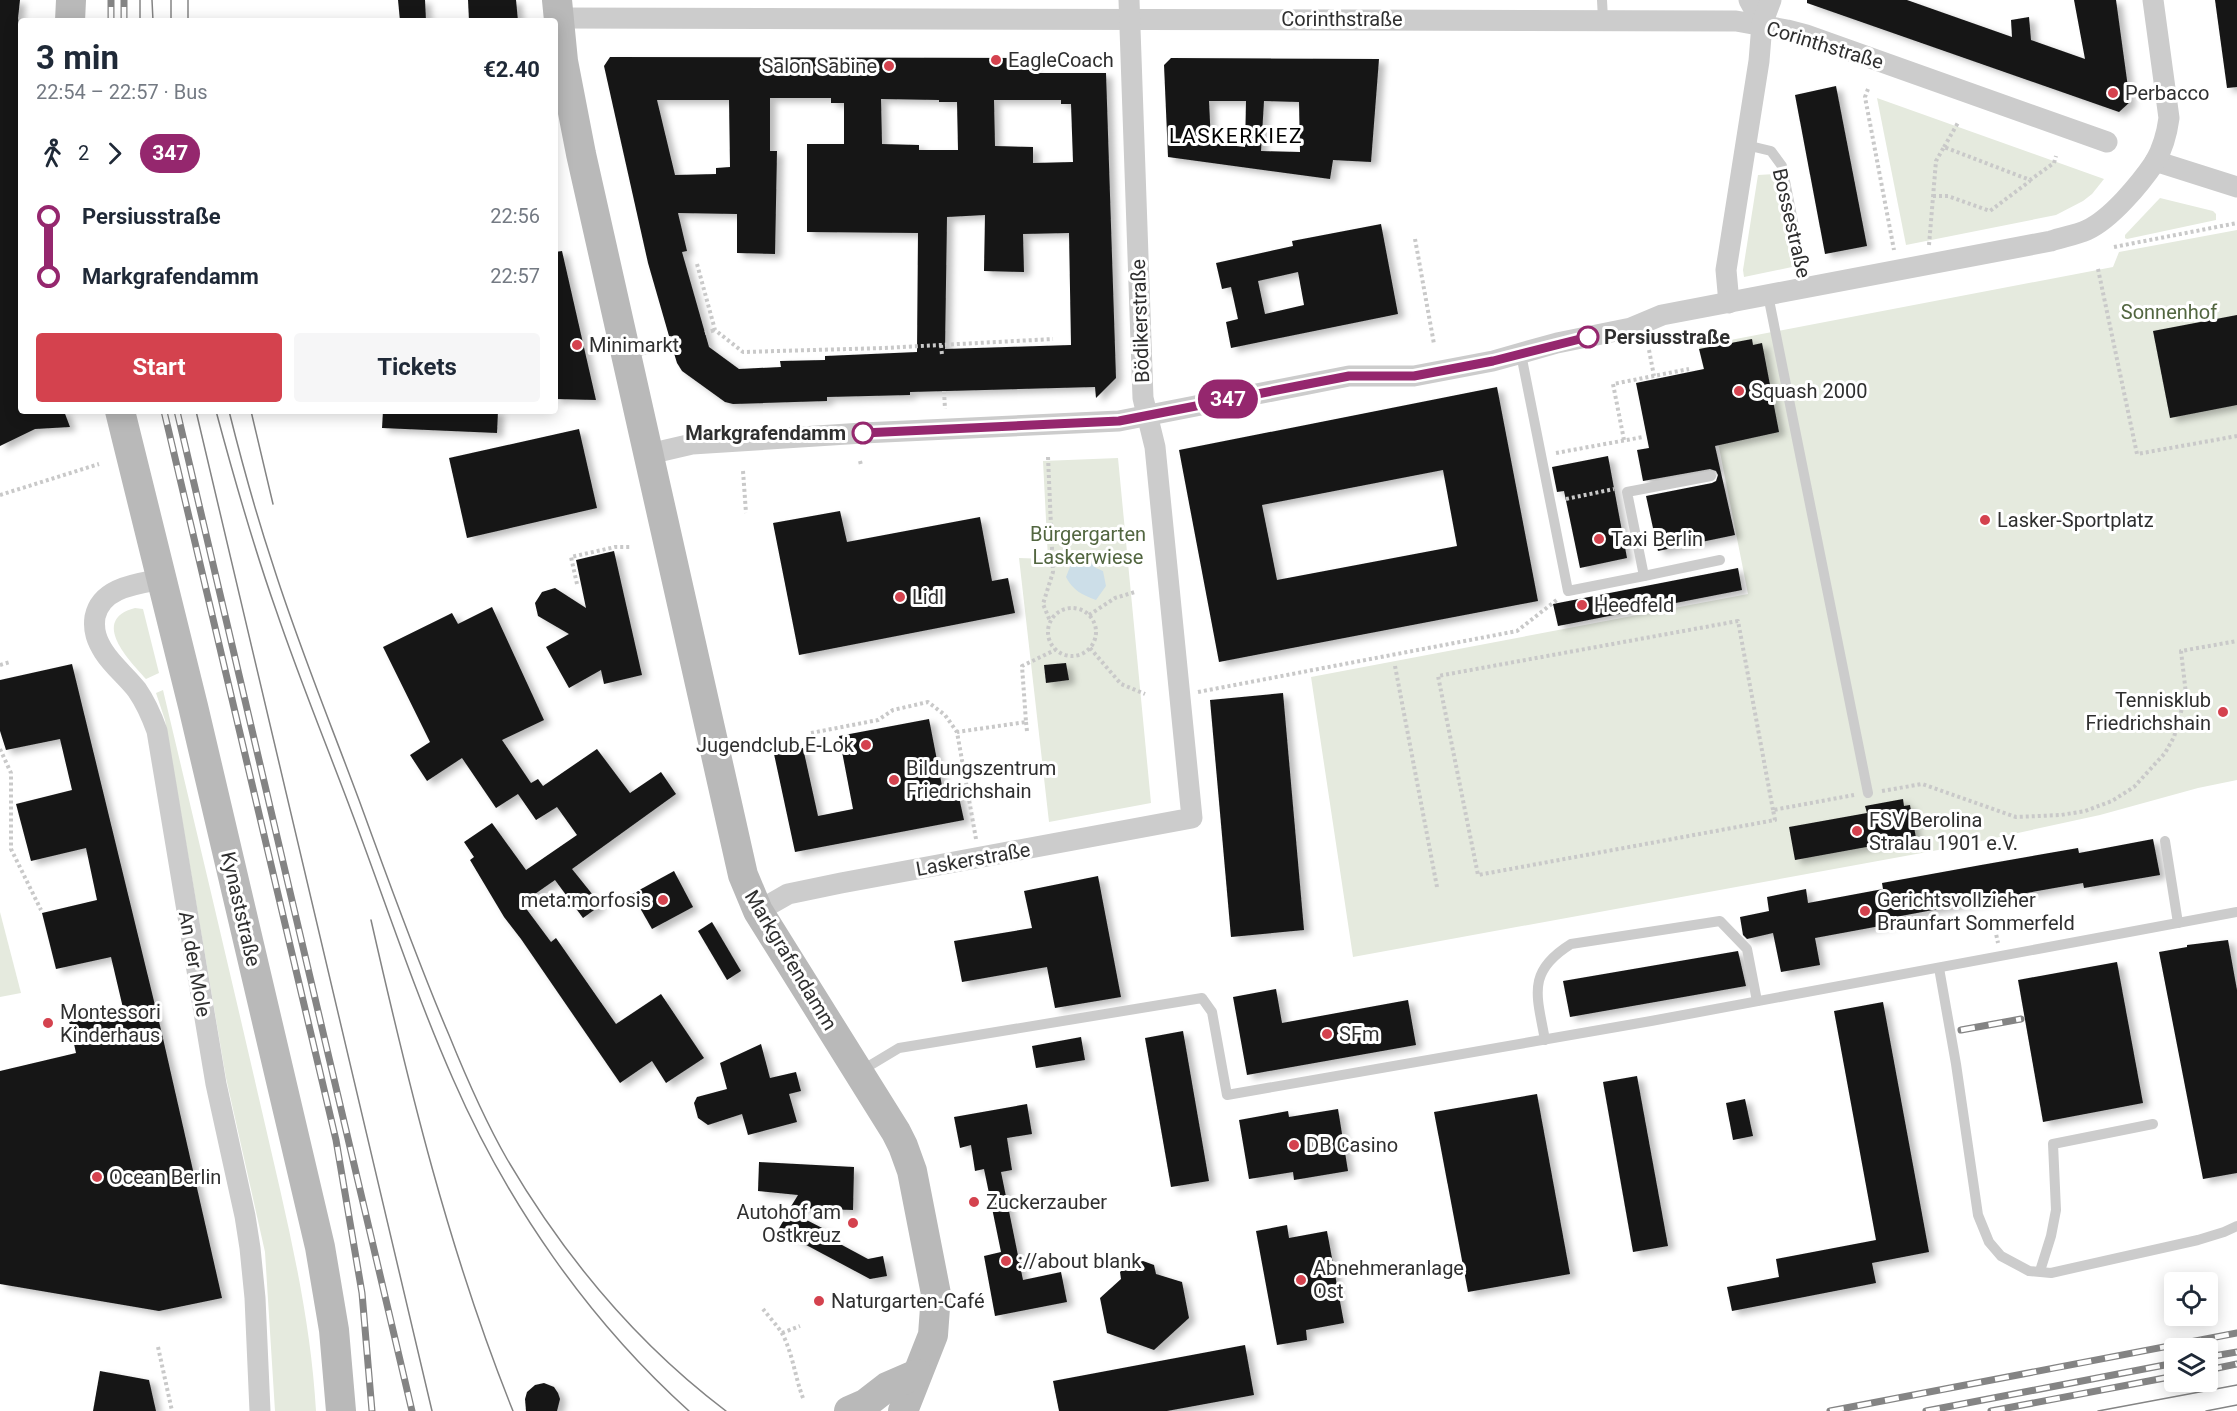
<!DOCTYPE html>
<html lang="en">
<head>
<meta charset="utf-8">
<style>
	body { margin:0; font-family:Roboto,sans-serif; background:#f6f6f7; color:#1f2937; height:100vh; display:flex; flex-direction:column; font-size:22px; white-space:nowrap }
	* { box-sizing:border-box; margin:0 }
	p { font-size:20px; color:#747a83 }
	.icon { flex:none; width:33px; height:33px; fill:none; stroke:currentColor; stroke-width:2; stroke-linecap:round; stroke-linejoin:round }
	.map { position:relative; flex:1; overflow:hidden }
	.sheet { position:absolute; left:18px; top:18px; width:540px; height:396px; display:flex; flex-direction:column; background:#fff; border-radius:6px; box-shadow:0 3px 15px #0003 }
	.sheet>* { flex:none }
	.badge { padding:0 12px; border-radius:20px; font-size:21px; line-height:39px }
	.controls { position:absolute; left:2164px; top:1272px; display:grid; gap:12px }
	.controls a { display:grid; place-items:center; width:54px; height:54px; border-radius:6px; background:#fff; box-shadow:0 3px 15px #0003; font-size:30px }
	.map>.badge { position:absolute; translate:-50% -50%; box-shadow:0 0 0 3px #fff }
	.legs { display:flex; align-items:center; gap:9px; height:66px; padding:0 18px; font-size:20px }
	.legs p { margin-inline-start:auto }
	.headline { display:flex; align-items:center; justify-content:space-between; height:102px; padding:0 18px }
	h1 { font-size:33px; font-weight:700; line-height:45px }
	.button { display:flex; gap:12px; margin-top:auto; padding:12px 18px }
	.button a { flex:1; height:69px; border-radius:6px; background:#d4424e; color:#fff; font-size:24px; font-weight:700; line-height:69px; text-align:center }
	.button a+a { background:#f6f6f7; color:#1f2937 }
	ul { padding:0 18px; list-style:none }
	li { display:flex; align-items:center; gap:21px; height:60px; font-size:22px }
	li i { display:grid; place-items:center; width:9px; height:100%; margin:0 8px; background:currentColor }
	li i::after { content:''; width:15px; height:15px; margin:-8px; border:4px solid; border-radius:50%; background:#fff }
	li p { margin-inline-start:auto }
	li:first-child i { background:linear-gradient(#0000 50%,currentColor 0) }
	li:last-child i { background:linear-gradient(currentColor 50%,#0000 0) }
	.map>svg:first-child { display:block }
	.green { fill:#e5eade }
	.water { fill:#ccdee8 }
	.building { fill:#161616; fill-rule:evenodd; filter:url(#shadow) }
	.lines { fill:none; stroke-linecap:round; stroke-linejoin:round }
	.path { stroke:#c9c9c9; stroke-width:4; stroke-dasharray:3 3; stroke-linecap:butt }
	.lane { stroke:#ccc; stroke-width:10 }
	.street { stroke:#ccc; stroke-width:21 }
	.secondary { stroke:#b9b9b9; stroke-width:30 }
	.tram { stroke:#848484; stroke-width:1.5 }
	.rail-casing { stroke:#848484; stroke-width:7 }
	.rail { stroke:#fff; stroke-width:4.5; stroke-dasharray:14; stroke-linecap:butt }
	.line-1-casing { stroke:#fff; stroke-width:14 }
	.line-1 { stroke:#95276e; stroke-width:9 }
	.poi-dot { fill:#d4424e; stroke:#fff; stroke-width:2 }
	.stop-1-dot { fill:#fff; stroke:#95276e; stroke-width:3 }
	.labels { text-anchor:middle; stroke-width:6; stroke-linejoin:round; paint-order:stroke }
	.street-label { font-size:20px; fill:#2f2f2f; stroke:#fff }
	.poi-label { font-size:20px; fill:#2f2f2f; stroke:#fff; text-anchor:start }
	.park-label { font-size:20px; fill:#526640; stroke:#fff }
	.stop-label { font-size:20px; font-weight:bold; fill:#2f2f2f; stroke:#fff; text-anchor:start }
	.neighbourhood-label { font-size:21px; letter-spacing:1.5px; fill:#000; stroke:#fff }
</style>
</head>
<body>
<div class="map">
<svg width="2237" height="1411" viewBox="0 0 2237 1411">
	<defs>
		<filter id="shadow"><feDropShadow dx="6" dy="4" stdDeviation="3" flood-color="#0004"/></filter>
	</defs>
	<rect width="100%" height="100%" fill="#fff"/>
	<!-- green -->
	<g class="green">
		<polygon points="1877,98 2104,179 2092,194 2083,201 2056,215 1906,245"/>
		<polygon points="1775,174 1792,267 1744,277 1743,270 1758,175"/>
		<polygon points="2160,198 2213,211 2216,214 2216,220 2127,239 2125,238 2125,235"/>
		<polygon points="2237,230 2237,780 2198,788 2100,815 1949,848 1353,957 1311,677 1748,594 1699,346 2113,267 2119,252"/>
		<polygon points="1118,458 1151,803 1049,822 1019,558 1048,559 1043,461"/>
		<path d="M135,608L143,609L159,673L146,679C130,661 89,620 135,608Z"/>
		<path d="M163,690C196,829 229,968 261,1107C284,1208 310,1307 316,1411H275L265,1252L226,1078L165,720L156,693Z"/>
		<polygon points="0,912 21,993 0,997"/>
	</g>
	<!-- water -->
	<path class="water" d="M1073,559L1090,562L1096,568L1103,571L1106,586L1096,600C1083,595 1073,591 1066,577Z"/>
	<!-- building -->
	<g class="building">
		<polygon points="0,0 20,0 18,18 21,56 21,411 64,411 70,427 35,429 0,446"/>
		<polygon points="398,0 425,0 426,21 400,21"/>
		<polygon points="468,0 516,0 518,21 469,21"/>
		<polygon points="1807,0 1907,0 2012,37 2011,20 2029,17 2031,40 2085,59 2074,0 2116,0 2130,102 2119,112 1807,3"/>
		<polygon points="2215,0 2237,0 2237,87 2227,88"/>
		<path d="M610,57L1033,58L1032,73H1106L1116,378L1096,398L1095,387L910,392V395L827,397V401L733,404L725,402L682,371L677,363L673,350L677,348L678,342L676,337L669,336L648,263L604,66ZM770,98H831V103H844V144H807V232L918,233L917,352L825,356V360L780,361L781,367L739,369L709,347L682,252L687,251L678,213L737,214V253L775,254L777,151H770ZM881,99L939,100V102H957L958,150H919V145L882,144ZM657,100H729L730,167L716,168V174L675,175ZM994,100H1061V104H1071L1073,162L1033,163V147L995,146ZM985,215L984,271L1024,272L1023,234L1069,233L1071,345L945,349L947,217Z"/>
		<path d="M1171,58L1379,59L1371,162L1333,160L1330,179L1168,157L1164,65ZM1209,101H1246L1245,147L1211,143ZM1264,101L1299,102L1300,152L1261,151Z"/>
		<polygon points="1836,86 1867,246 1825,254 1795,95"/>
		<path d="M1381,224L1398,314L1231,348L1226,322L1238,319L1231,287L1222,289L1216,263L1293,246L1292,241ZM1298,272L1304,305L1265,314L1258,281Z"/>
		<polygon points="562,251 580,330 596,400 555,399 555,252"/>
		<polygon points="2237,315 2237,405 2170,418 2153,331"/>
		<polygon points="1752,339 1753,345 1762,343 1779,432 1715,446 1735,535 1658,551 1646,496 1712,483 1716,481 1718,475 1716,471 1710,469 1643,481 1637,450 1649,448 1636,383 1704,369 1699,349"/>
		<path d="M1497,387L1538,601L1219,662L1179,450ZM1443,470L1457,546L1277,580L1262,505Z"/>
		<polygon points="383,411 498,411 497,433 382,428"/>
		<polygon points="579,429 597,508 467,538 449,458"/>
		<polygon points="1608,456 1627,558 1580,568 1564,491 1557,492 1552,467"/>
		<polygon points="840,511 847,542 980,517 992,581 1008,578 1015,613 799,655 773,523"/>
		<polygon points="614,551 642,675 604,684 601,670 569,688 546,647 569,634 538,616 535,603 542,592 555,588 586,608 576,560"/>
		<polygon points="1738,568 1742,590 1558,626 1553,604"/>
		<polygon points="492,607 544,720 502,740 531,783 538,779 543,786 597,749 630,793 661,772 676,794 572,869 601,905 583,918 555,880 522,903 551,942 556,938 616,1024 661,994 704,1058 666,1083 652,1061 620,1083 521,939 504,917 470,860 474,857 464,842 492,823 526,870 577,835 557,807 536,820 518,794 496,808 462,758 427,781 410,755 430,742 383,647 452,613 458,624"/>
		<polygon points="1066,663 1069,680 1046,683 1044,665"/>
		<polygon points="72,664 162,1034 222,1298 159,1311 0,1284 0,1071 76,1053 69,1021 123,1008 111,957 56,969 42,913 97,900 86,848 31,861 16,804 72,790 60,739 6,750 0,731 0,680"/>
		<polygon points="1283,693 1304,930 1231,937 1210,700"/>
		<polygon points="929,719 943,791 957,788 964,820 795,852 774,754 803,748 818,816 853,809 839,736"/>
		<polygon points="1903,799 1904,806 1910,805 1916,838 1795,860 1789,827 1867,813 1865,806"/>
		<polygon points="2153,839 2160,875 2084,888 2083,883 1987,900 1890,918 1891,924 1815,938 1820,965 1781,972 1773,933 1747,939 1743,935 1740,917 1769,911 1767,897 1806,889 1808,903 1883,889 1882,883 1981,865 2078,848 2079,853"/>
		<polygon points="674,871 693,907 652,929 632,894"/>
		<polygon points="1098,876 1121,997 1055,1008 1047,967 962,982 954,941 1032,928 1024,891"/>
		<polygon points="712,922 741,971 727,980 698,931"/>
		<polygon points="2228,940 2237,990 2237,1173 2203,1179 2159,952 2187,947 2187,945"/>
		<polygon points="1738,951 1746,986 1570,1017 1563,981"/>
		<polygon points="2117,962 2143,1103 2043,1122 2018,980"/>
		<polygon points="1276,989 1282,1023 1408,1000 1416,1045 1247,1075 1233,997"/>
		<polygon points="1883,1002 1929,1252 1872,1263 1876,1283 1732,1311 1727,1287 1779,1277 1776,1259 1876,1240 1834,1011"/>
		<polygon points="1183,1031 1209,1181 1171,1187 1145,1038"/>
		<polygon points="1081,1037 1085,1060 1036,1068 1032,1046"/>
		<polygon points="761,1044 770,1078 796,1072 801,1091 789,1094 797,1122 748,1135 742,1114 708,1125 698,1118 694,1103 697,1097 727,1089 720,1063"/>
		<polygon points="1637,1076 1668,1246 1633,1252 1603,1082"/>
		<polygon points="1537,1094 1570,1274 1468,1292 1434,1112"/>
		<polygon points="1745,1099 1753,1136 1733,1140 1726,1103"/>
		<polygon points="1027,1104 1032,1134 1007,1138 1012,1170 1001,1172 1023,1280 1061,1272 1067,1302 995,1316 984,1256 1001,1252 984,1169 975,1171 971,1145 960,1148 954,1117"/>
		<polygon points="1338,1109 1348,1171 1294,1180 1293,1172 1249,1179 1239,1120 1288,1111 1289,1117"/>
		<polygon points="759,1162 854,1167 853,1210 790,1208 798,1195 758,1191"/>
		<polygon points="789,1211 832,1233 829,1238 868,1259 883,1256 887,1276 870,1279 778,1230"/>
		<polygon points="1287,1225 1289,1238 1327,1231 1344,1323 1306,1330 1307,1340 1277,1345 1256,1231"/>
		<polygon points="1143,1261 1154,1265 1156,1274 1182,1282 1189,1318 1154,1350 1107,1333 1100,1298 1121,1279 1120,1272 1129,1264"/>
		<polygon points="1245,1345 1254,1395 1167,1411 1059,1411 1053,1381"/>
		<polygon points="100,1371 149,1380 156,1411 93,1411"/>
		<polygon points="544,1383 554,1387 558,1393 560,1399 557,1411 526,1411 525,1399 527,1392 535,1385"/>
	</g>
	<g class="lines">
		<!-- path -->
		<g class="path">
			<polyline points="1868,89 1865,97 1894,250"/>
			<polyline points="1944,147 1959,121"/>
			<polyline points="1933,196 1948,196 1990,211 2030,181"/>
			<polyline points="1415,239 1434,344"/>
			<polyline points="1929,245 1936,161 1944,147 2030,180 2054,163 2056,156"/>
			<polyline points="2114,247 2237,223"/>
			<polyline points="697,264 715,330 743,352 884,348 1053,339"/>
			<polyline points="2098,269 2137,454 2237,436"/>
			<polyline points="705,333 715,330"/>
			<polyline points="941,345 942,355"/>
			<polyline points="1649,350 1654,376"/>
			<polyline points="944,391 945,409"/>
			<polyline points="1624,440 1613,384 1689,369"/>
			<polyline points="1556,453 1643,437"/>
			<polyline points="1048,457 1053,572 1043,604 1050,621"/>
			<polyline points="860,461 861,465"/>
			<polyline points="743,471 746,513"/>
			<polyline points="0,495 99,464"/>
			<polyline points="1566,499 1614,489"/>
			<polyline points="577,584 571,557 615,547 632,547"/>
			<circle cx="1072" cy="632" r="24"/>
			<polyline points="1089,615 1115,598 1135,592"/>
			<polyline points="1090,648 1121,684 1145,694"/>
			<polyline points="0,665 10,662"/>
			<polyline points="1395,666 1437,887"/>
			<polyline points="1198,692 1517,631 1558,599"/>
			<polyline points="1026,722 1027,731"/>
			<polyline points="811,733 878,720 893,710 928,702 945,715 957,732"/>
			<polyline points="0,749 11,773 11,849 41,910"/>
			<polyline points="1882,791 1922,784 2016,817 2061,815 2085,811 2112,801 2134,787 2165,753 2174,737 2186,694 2181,651 2237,641"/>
			<polyline points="1773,810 1738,621 1438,676 1478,875 1775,820 1773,810 1854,795"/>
			<polyline points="976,839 957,732 1026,722 1022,666 1055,650"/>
			<polyline points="1995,929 1998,943"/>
			<path d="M763,1309C769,1317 778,1326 783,1335C793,1355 795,1377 803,1398"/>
			<polyline points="782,1333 800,1326"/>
			<polyline points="158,1347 172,1411"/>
		</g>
		<!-- lane -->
		<g class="lane">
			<polyline points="1602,0 1603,19"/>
			<polyline points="1746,145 1771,151 1782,166 1806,287"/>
			<polyline points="1768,295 1868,793"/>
			<polyline points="628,354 671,343"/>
			<polyline points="1521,354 1568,591 1644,576 1627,492 1711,476"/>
			<polyline points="1644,576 1720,560"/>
			<polyline points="2165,841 2178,923"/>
			<polyline points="1939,968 1956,1064 1978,1215 1989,1242 2001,1256 2029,1271 2051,1273 2198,1240 2224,1232 2237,1226"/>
			<path d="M1545,1040C1537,995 1526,972 1571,944L1720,921L1747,949L1757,1001"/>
			<polyline points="859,1072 899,1048 1202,998 1212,1012 1227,1095 1651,1021 2237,912"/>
			<polyline points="2040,1271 2051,1236 2056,1210 2053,1144 2153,1124"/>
		</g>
		<!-- street -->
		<g class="street">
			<polyline points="1749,0 1762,24"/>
			<polyline points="558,18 1736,21 1787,30 1806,35 2107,142"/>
			<polyline points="2155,161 2237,187"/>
			<polyline points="1729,303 1726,270 1759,61 1762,24 1771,0"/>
			<path d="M649,454L692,444L863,433L1119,421L1349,376H1414L1493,361L1557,343L1631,328L1662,315L2051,241C2063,237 2076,235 2087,230C2111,219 2140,184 2155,162C2163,148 2167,133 2169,118L2153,0"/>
			<path d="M162,579C137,584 101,587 95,617C93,631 97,641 104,652C113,666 127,677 137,690C146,703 152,717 157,731L216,1084L245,1216L250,1248L255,1298L260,1411"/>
			<polyline points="758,911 788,894 841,883 1192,818 1155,447 1143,398 1129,0"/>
		</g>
		<!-- secondary -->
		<g class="secondary">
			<polyline points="557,0 563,61 581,154 743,875 758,911 896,1132 903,1146 912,1171 936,1294 933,1335 903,1411"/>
			<polyline points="70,21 71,0"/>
			<polyline points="120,411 193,706 320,1247 334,1330 341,1411"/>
			<polyline points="849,1411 865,1404 887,1387 917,1374"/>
		</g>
		<!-- tram -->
		<g class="tram">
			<polyline points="152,0 153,21"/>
			<polyline points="188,0 188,21"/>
			<polyline points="140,21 140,0"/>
			<polyline points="171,21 171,0"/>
			<polyline points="196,411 432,1411"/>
			<path d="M216,411C234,478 253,545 276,610C300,681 329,751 355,821C387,907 416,995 453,1079C507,1203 588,1320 689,1411"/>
			<path d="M229,411C242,463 256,514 273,565C298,644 330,722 359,800C388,879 416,958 449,1035C466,1077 484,1119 507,1159C564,1256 636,1343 726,1411"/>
			<polyline points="251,411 273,504"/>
			<path d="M371,920C409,1087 449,1252 513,1411"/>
			<polyline points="2098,1411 2237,1385"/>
			<polyline points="2206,1411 2237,1405"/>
		</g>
		<defs>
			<g id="rail">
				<polyline points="111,21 111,0"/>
				<polyline points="124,21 124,0"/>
				<polyline points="164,411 336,1140 362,1293 372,1411"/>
				<polyline points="177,411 412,1411"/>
				<polyline points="1961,1030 2021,1019"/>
				<polyline points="2208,1357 2237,1352"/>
				<polyline points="2208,1370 2237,1364"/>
				<polyline points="1830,1411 2237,1333"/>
				<polyline points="1926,1411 2175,1363"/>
				<polyline points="1991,1411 2175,1376"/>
			</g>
		</defs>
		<!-- rail casing -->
		<use href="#rail" class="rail-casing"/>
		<!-- rail -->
		<use href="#rail" class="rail"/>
	</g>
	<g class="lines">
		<defs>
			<polyline id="line-1" points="863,433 1119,421 1349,376 1414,376 1493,361 1588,337"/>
		</defs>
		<!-- line-1 casing -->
		<use href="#line-1" class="line-1-casing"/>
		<!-- line-1 -->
		<use href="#line-1" class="line-1"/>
	</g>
	<!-- markers -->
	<g class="poi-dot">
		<circle cx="996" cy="60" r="6"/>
		<circle cx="889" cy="66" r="6"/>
		<circle cx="2113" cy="93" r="6"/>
		<circle cx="577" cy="345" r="6"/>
		<circle cx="1739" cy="391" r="6"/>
		<circle cx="1985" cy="520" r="6"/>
		<circle cx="1599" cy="539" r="6"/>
		<circle cx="900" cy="597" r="6"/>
		<circle cx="1582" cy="605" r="6"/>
		<circle cx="2223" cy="712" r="6"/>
		<circle cx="866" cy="745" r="6"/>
		<circle cx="894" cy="780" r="6"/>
		<circle cx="1857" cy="831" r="6"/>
		<circle cx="663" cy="900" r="6"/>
		<circle cx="1865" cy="911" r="6"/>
		<circle cx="48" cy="1023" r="6"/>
		<circle cx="1327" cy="1034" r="6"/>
		<circle cx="1294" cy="1145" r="6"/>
		<circle cx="97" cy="1177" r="6"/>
		<circle cx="974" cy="1202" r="6"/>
		<circle cx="853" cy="1223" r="6"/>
		<circle cx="1006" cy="1261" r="6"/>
		<circle cx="1301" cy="1280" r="6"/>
		<circle cx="819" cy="1301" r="6"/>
	</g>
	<g class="stop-1-dot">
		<circle cx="1588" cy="337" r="10"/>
		<circle cx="863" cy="433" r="10"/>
	</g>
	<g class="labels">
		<!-- street labels -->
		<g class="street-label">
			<text x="1342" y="26">Corinthstraße</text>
			<text transform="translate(1825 45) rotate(17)" y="7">Corinthstraße</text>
			<text transform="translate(1792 223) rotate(77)" y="7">Bossestraße</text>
			<text transform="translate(1140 321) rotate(-92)" y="7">Bödikerstraße</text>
			<text transform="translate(973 859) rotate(-10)" y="7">Laskerstraße</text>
			<text transform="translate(241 909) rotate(77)" y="7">Kynaststraße</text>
			<text transform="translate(791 960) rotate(59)" y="7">Markgrafendamm</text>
			<text transform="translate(195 964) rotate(80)" y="7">An der Mole</text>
		</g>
		<!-- poi labels -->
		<g class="poi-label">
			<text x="1008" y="67">EagleCoach</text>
			<text x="877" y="73" text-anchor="end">Salon Sabine</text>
			<text x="2125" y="100">Perbacco</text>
			<text x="589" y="352">Minimarkt</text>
			<text x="1751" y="398">Squash 2000</text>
			<text x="1997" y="527">Lasker-Sportplatz</text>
			<text x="1611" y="546">Taxi Berlin</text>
			<text x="912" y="604">Lidl</text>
			<text x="1594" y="612">Heedfeld</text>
			<text x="2211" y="707" text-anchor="end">Tennisklub<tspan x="2211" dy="23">Friedrichshain</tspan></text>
			<text x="854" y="752" text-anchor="end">Jugendclub E-Lok</text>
			<text x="906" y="775">Bildungszentrum<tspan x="906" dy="23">Friedrichshain</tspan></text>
			<text x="1869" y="827">FSV Berolina<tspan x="1869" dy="23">Stralau 1901 e.V.</tspan></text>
			<text x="651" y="907" text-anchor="end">meta:morfosis</text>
			<text x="1877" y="907">Gerichtsvollzieher<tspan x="1877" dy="23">Braunfart Sommerfeld</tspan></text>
			<text x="60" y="1019">Montessori<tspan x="60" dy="23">Kinderhaus</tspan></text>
			<text x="1339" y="1041">SFm</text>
			<text x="1306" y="1152">DB Casino</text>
			<text x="109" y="1184">Ocean Berlin</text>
			<text x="986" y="1209">Zuckerzauber</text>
			<text x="841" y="1219" text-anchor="end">Autohof am<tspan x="841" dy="23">Ostkreuz</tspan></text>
			<text x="1018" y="1268">://about blank</text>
			<text x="1313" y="1275">Abnehmeranlage<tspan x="1313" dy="23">Ost</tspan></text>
			<text x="831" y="1308">Naturgarten-Café</text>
		</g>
		<!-- park labels -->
		<g class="park-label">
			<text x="2169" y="319">Sonnenhof</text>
			<text x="1088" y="541">Bürgergarten<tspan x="1088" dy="23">Laskerwiese</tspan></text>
		</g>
		<!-- stop labels -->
		<g class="stop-label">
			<text x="1604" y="344">Persiusstraße</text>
			<text x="846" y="440" text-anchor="end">Markgrafendamm</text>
		</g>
		<!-- neighbourhood labels -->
		<g class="neighbourhood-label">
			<text x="1236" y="143">LASKERKIEZ</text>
		</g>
	</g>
</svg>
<div class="controls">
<a><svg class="icon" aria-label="locate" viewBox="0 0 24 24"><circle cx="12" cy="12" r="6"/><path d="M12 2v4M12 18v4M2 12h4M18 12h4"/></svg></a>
<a><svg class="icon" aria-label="layers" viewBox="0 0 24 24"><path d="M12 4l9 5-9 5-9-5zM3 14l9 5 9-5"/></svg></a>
</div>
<b class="badge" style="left:1228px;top:399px;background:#95276e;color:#fff">347</b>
<section class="sheet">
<div class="headline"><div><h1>3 min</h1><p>22:54 – 22:57 · Bus</p></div><b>€2.40</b></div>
<div class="legs"><svg class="icon" aria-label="walk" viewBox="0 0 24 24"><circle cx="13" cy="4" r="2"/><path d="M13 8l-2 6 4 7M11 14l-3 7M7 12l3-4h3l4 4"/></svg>2<svg class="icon" aria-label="forward" viewBox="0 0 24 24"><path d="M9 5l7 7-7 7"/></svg><b class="badge" style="background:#95276e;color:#fff">347</b></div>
<ul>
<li><i style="color:#95276e"></i><b>Persiusstraße</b><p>22:56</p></li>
<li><i style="color:#95276e"></i><b>Markgrafendamm</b><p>22:57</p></li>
</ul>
<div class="button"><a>Start</a><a>Tickets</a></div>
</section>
</div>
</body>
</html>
